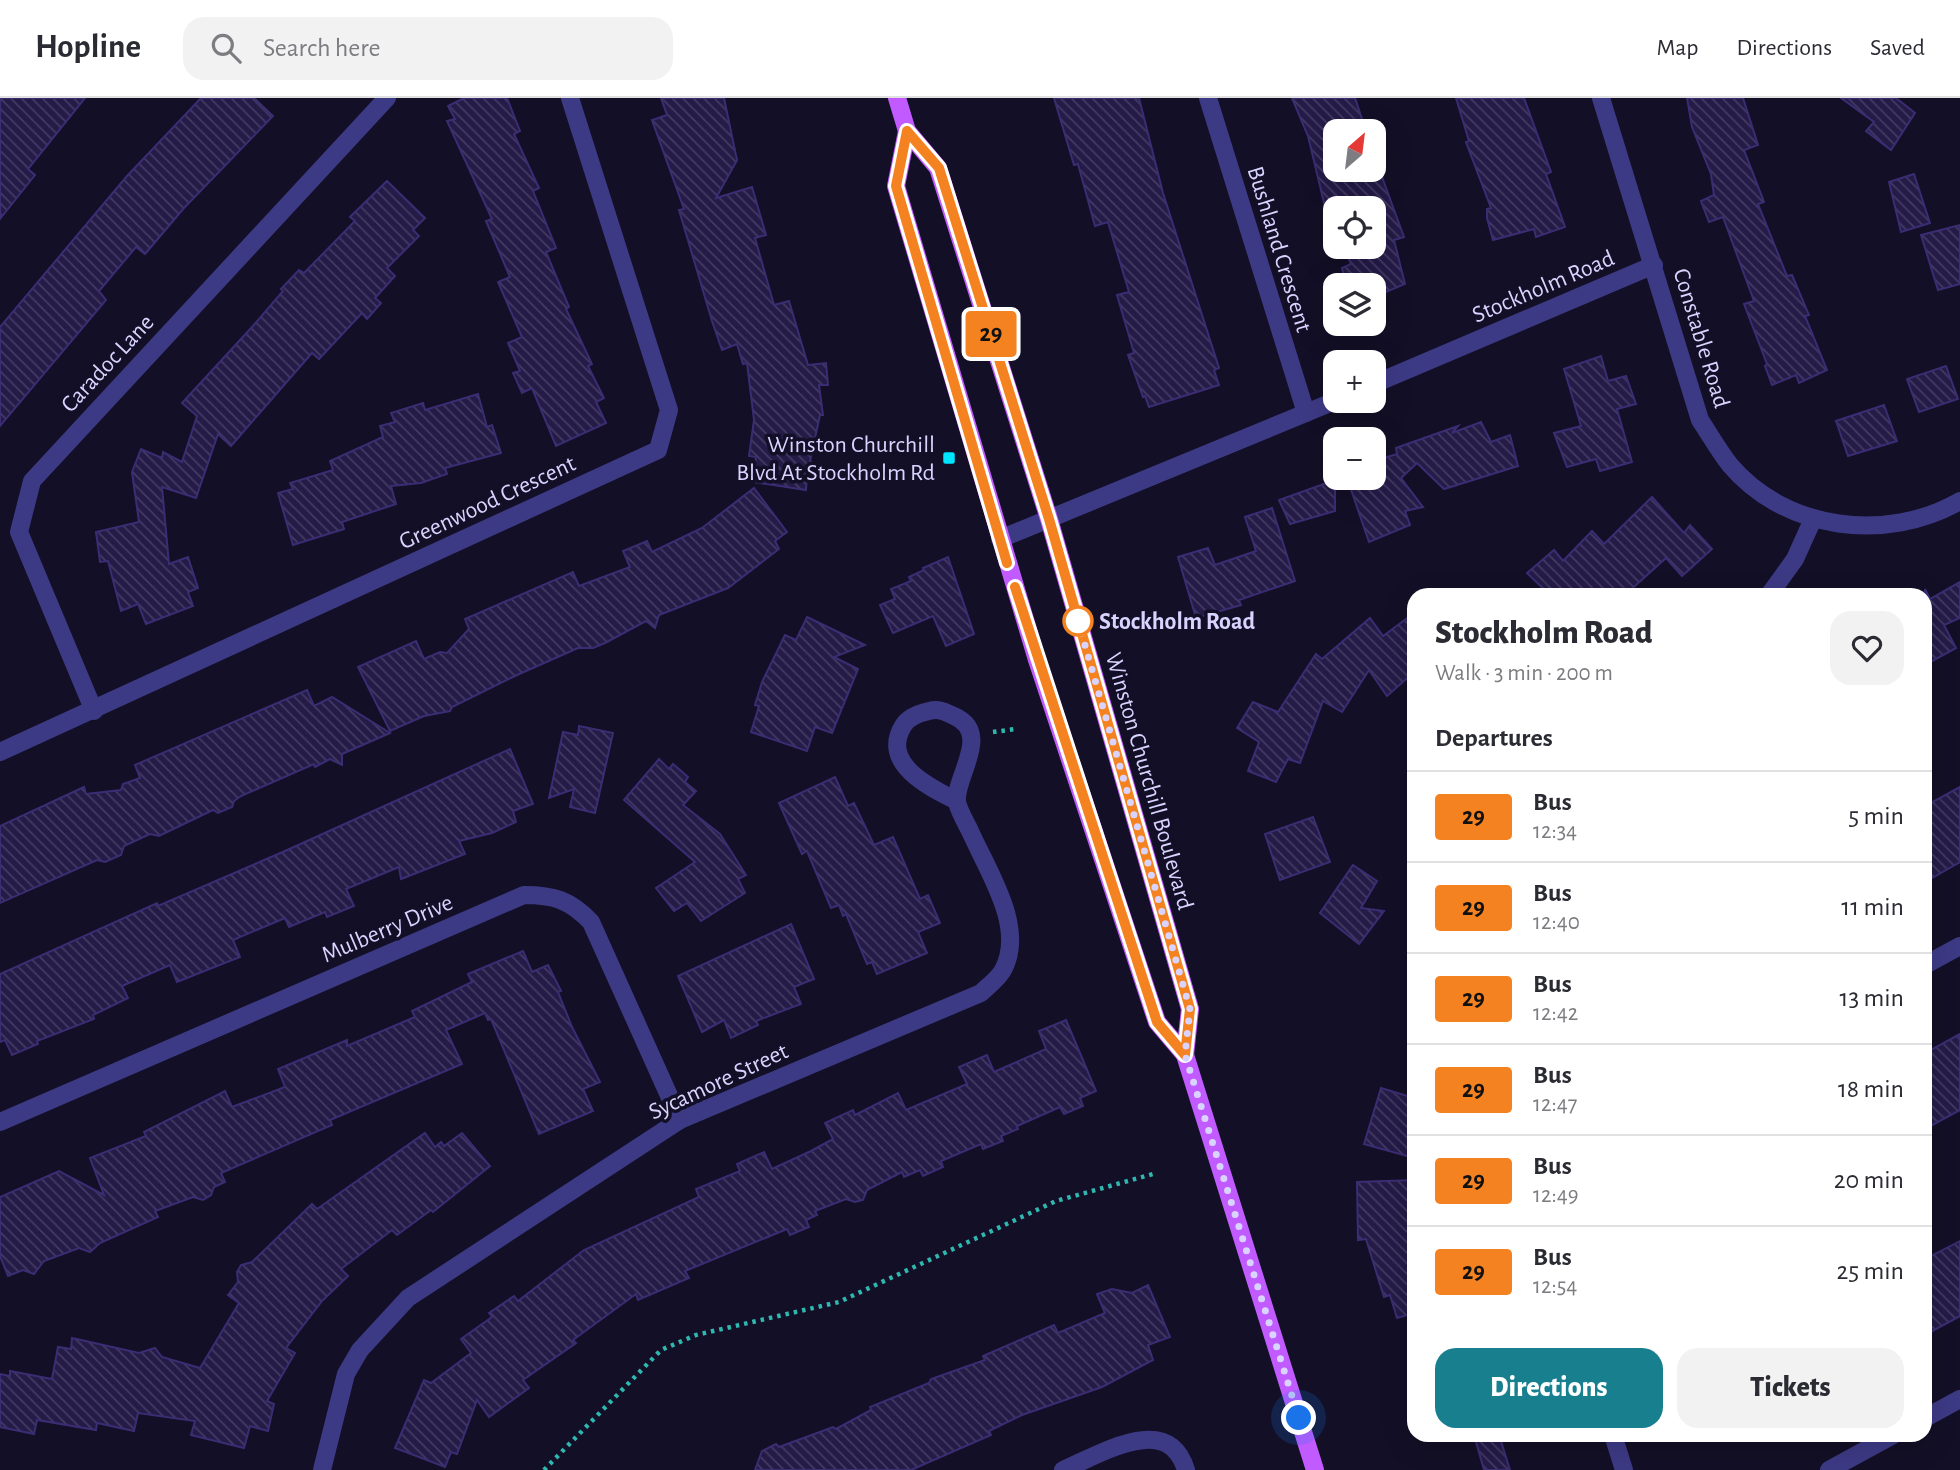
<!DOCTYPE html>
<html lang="en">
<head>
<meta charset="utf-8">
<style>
	body { margin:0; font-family:"Alegreya Sans",sans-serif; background:#f2f2f3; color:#2b2b33; height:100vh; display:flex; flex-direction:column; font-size:26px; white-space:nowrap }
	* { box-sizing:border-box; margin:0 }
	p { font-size:23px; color:#7c7c81 }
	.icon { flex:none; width:38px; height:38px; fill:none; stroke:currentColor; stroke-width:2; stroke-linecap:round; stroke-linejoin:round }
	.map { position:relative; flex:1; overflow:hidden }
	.sheet { position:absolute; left:1407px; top:490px; width:525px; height:854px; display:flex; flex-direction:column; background:#fff; border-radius:21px; box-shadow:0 7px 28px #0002 }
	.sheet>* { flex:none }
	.badge { padding:0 14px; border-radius:5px; font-size:24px; line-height:46px }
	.needle { width:46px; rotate:28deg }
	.tools { position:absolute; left:1323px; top:21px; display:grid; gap:14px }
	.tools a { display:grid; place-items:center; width:63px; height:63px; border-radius:14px; background:#fff; box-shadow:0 7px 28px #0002; font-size:35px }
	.you { position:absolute; width:35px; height:35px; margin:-18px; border:5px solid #fff; border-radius:50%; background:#1a73e8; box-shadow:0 0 0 10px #1a73e833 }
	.map>.badge { position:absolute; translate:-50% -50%; box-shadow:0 0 0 4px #fff }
	h2 { padding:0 28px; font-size:26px; line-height:63px }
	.round { display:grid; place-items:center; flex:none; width:74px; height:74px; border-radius:21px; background:#f2f2f3 }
	.overview { display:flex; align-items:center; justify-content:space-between; height:119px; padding:0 28px }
	h1 { font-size:33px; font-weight:800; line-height:52px }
	.cta { display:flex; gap:14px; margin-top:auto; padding:14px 28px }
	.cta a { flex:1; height:80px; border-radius:21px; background:#187f8f; color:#fff; font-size:28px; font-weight:800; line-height:80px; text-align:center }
	.cta a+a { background:#f2f2f3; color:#2b2b33 }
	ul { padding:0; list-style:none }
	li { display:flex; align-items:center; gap:21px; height:91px; padding:0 28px; border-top:2px solid #e1e1e2 }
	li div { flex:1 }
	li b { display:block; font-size:26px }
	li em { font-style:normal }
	li .badge { min-width:77px; font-weight:700; text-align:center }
	header { display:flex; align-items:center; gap:42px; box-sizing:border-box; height:98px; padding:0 35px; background:#fff; border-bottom:2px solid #e1e1e2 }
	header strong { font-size:33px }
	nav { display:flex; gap:38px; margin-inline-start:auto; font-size:24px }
	.search { width:490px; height:63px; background:#f2f2f3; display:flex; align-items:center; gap:18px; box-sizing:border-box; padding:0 24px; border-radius:21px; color:#7c7c81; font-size:26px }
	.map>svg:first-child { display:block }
	.building { fill:url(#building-back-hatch); stroke:#3b2d73; stroke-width:2 }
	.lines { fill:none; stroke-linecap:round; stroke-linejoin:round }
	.path { stroke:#2fb8b0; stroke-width:4.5; stroke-dasharray:3.5 5; stroke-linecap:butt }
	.minor { stroke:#3d3a85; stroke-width:18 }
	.major { stroke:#c25bff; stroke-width:18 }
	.line-casing { stroke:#fff; stroke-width:16 }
	.line { stroke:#f58220; stroke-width:10 }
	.walk { stroke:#d9d4ff; stroke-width:7; stroke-dasharray:0 12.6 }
	.poi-dot { fill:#00e5ff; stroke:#130f26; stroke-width:2.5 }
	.stop-dot { fill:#fff; stroke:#f58220; stroke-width:3.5 }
	.labels { text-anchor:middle; stroke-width:7; stroke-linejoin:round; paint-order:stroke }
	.street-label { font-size:24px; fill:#d9d4ff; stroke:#130f26 }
	.poi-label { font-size:24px; fill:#d9d4ff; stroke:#130f26; text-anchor:end }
	.stop-label { font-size:24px; font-weight:bold; fill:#d9d4ff; stroke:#130f26; text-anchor:start }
</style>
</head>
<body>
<header>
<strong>Hopline</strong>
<div class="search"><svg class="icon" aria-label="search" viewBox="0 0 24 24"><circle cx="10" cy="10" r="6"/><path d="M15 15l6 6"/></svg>Search here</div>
<nav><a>Map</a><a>Directions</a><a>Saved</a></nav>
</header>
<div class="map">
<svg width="1960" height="1372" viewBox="0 0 1960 1372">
	<defs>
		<pattern id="building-back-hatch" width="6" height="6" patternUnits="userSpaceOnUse" patternTransform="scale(1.75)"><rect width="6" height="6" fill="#241b47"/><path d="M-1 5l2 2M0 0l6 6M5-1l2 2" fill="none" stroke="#433b63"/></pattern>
	</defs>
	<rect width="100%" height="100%" fill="#130f26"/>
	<!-- building -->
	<g class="building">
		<polygon points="0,0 85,0 28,71 35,77 0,121"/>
		<polygon points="201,0 254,0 273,18 184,110 145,156 136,149 99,193 106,202 0,328 0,229 127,78"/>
		<polygon points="464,0 507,0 520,33 514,36 539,90 533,93 556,150 546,154 569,209 566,211 592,266 588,268 604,300 596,304 606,325 556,348 532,290 522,295 513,275 520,273 508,245 522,239 498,184 510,179 486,123 492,121 447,23 455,21 448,8"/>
		<polygon points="661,0 724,0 737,62 716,100 752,89 766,137 755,140 774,207 789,203 808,267 826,265 828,287 819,287 823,317 820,317 810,363 820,369 807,378 806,392 753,384 756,359 749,358 754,322 747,265 743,266 737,246 722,252 712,223 679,112 684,111 652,22 667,17"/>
		<polygon points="1054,0 1139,0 1163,95 1219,270 1214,272 1219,287 1149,309 1145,298 1143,299 1128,257 1134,255 1117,197 1129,194 1108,124 1095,128 1078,66 1074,67"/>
		<polygon points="1292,0 1355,0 1366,33 1335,33 1335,72 1374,72 1374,57 1404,139 1394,142 1405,186 1374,199 1374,187 1346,187 1342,170 1351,166 1344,149 1374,149 1374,110 1335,110 1335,129 1324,105 1308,38"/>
		<polygon points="1456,0 1524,0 1551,74 1546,76 1565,129 1536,139 1534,131 1493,142 1487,120 1487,111 1491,110 1466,44 1469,43"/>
		<polygon points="1687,0 1743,0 1758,47 1744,52 1764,104 1758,106 1787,178 1792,177 1809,217 1805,218 1827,272 1799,285 1796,277 1772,287 1765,268 1767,266 1744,206 1754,203 1723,119 1709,124 1701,103 1714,97 1711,76 1692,29"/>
		<polygon points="1841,0 1896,0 1915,15 1891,52 1866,33 1874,24"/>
		<polygon points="1914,76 1930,125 1901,134 1889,84"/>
		<polygon points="387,83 425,120 413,132 419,138 387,170 395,178 375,200 381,205 367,221 362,215 319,261 312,255 231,348 218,336 196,400 162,389 169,466 188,459 198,490 188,494 193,508 146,526 138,506 121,513 108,463 100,464 96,434 139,424 132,374 141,351 162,360 163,354 182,364 197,318 182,305 252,229 283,193 281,191 299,172 304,175 355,123 350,119"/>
		<polygon points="1960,127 1960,186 1938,192 1921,137"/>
		<polygon points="1601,258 1608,283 1626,278 1636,306 1617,311 1632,364 1600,373 1596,361 1567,369 1554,335 1581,328 1564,271"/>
		<polygon points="1946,268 1958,301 1919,314 1907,281"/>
		<polygon points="478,296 487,329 492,327 501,355 445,370 447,376 421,385 391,388 396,406 342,424 344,431 293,447 278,395 293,391 290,385 333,372 330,363 383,339 380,328 395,324 391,315 423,305 425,312"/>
		<polygon points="1884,307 1897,343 1848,358 1836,323"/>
		<polygon points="1481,324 1491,344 1510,337 1518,368 1444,391 1417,365 1401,380 1423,409 1405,413 1410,427 1369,444 1347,380 1374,380 1374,363 1397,356 1396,350 1458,328 1452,335"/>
		<polygon points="1335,382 1335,413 1290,426 1279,402"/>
		<polygon points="754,390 787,434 775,443 779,451 728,490 659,517 655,530 646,523 605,545 593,550 578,550 517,577 452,609 450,613 424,618 390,633 358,569 416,543 424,561 440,554 447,555 469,531 465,521 573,474 579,488 630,469 623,453 647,443 652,454 702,430"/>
		<polygon points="1652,399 1684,435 1690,427 1712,451 1682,478 1666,460 1625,497 1550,497 1527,475 1554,452 1563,463 1592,433 1604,446"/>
		<polygon points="1272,410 1295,483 1239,502 1241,507 1196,520 1178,459 1208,450 1215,467 1256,453 1245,419"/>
		<polygon points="948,459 974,536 946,548 933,518 893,535 880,507 895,501 891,491 911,483 909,479 924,472 923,470"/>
		<polygon points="1960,484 1960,520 1944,527 1956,550 1925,567 1925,491 1930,501"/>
		<polygon points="1414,515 1414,574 1387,598 1369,572 1342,614 1323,603 1300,665 1288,661 1276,684 1248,673 1259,644 1237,630 1253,604 1278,614 1316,556 1322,561 1370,520 1383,538"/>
		<polygon points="807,519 865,547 834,559 858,571 832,635 815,629 807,653 751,634 759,608 755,607 762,584 785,537 796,542"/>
		<polygon points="307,592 314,608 332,599 390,635 342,656 342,667 330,661 315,669 314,666 241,698 234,703 232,709 218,715 213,712 159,738 150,736 124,748 121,757 105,764 97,762 0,805 0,728 84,689 86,696 121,692 123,686 140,680 135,667"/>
		<polygon points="579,628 613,635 595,715 570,709 574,691 549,700 563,634 578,637"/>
		<polygon points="510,651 533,706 513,713 516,724 492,735 459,743 465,756 401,781 399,769 346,791 354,808 327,819 325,814 289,829 285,820 233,842 240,859 212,870 177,884 170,867 122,888 128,900 93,917 94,921 37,943 38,946 12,957 5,942 0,944 0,876 157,805 158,808 285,753"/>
		<polygon points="659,661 669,671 673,666 688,679 685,684 696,693 683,707 720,736 746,777 738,781 745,795 701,823 687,805 674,813 656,790 695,764 624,702"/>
		<polygon points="835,679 848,708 854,705 874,747 893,739 920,801 928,797 940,825 918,834 927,855 877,876 872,864 867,866 846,816 843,818 839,807 831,810 807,753 802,756 779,705"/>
		<polygon points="1960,689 1960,764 1925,784 1925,708"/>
		<polygon points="1313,719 1330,764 1280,782 1265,736"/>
		<polygon points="1353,767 1377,783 1361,810 1384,813 1359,846 1320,815"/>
		<polygon points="791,826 814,881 794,889 801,906 756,923 758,927 731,940 724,922 702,934 678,878"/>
		<polygon points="523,853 532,874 548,867 561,893 558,894 572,929 600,984 583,991 593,1013 539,1036 491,921 488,922 485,915 446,932 462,966 330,1022 332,1027 221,1075 225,1084 214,1089 211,1097 203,1102 193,1099 155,1113 158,1119 100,1145 90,1154 79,1150 44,1163 34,1176 23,1172 8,1178 0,1158 0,1099 59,1073 104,1097 90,1060 146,1038 144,1034 225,993 232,1009 285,989 278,971 347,942 347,948 415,919 412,913 472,884 468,876"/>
		<polygon points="1066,922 1096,993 1080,1000 1083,1008 1064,1016 1060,1009 1017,1028 1018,1031 1001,1038 1003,1043 983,1051 981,1046 941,1063 943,1069 923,1078 920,1072 904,1079 902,1074 867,1092 863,1102 855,1104 846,1101 815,1113 817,1117 806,1122 809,1129 790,1137 787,1131 685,1173 689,1180 638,1202 636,1196 573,1242 576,1245 523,1282 529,1290 489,1319 477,1302 457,1356 451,1354 445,1369 395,1350 424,1282 431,1285 471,1255 461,1241 492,1219 489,1215 514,1198 518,1203 584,1152 699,1099 696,1091 740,1073 737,1066 764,1054 772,1071 811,1053 833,1041 825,1025 853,1012 855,1017 898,995 906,1012 967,986 959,969 987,957 994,974 1046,951 1039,933"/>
		<polygon points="1960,936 1960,1012 1925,1031 1925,955"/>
		<polygon points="1381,990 1414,1000 1414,1060 1364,1046"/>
		<polygon points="425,1035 435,1049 441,1044 444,1048 462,1035 490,1068 433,1114 431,1112 397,1137 392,1132 341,1171 348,1178 322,1203 286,1250 295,1255 267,1303 274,1306 268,1333 250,1328 244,1350 191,1337 195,1323 138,1315 134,1333 97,1325 96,1332 37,1322 34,1336 0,1329 0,1276 10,1278 10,1273 52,1281 58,1249 71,1251 72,1240 139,1255 155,1250 162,1259 200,1270 239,1205 228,1197 238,1184 237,1174 241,1167 252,1164 312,1106 317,1111"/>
		<polygon points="1414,1082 1414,1215 1397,1220 1390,1197 1384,1199 1366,1141 1358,1142 1357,1084"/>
		<polygon points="1960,1143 1960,1218 1925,1237 1925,1161"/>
		<polygon points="1148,1187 1170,1239 1148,1247 1153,1262 1102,1289 1022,1317 989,1333 991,1337 911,1372 755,1372 762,1353 776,1346 779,1349 833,1329 836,1331 871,1312 870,1309 929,1285 931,1281 985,1262 983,1258 1054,1227 1058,1235 1105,1215 1097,1196 1112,1191 1132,1195"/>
		<polygon points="1474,1337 1499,1337 1510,1372 1484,1372"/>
	</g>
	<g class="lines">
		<!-- path -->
		<g class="path">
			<polyline points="993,634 1016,631"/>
			<polyline points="544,1372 661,1252 696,1237 839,1204 1056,1103 1153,1076"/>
		</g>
		<!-- minor -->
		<g class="minor">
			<polyline points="1208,0 1306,315"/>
			<path d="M1601,0L1700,322C1710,337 1719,353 1730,367C1786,433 1887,445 1960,403"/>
			<polyline points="1374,286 1654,167"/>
			<polyline points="1000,441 1335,303"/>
			<polyline points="1769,497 1795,461 1813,421"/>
			<polyline points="94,613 19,434 32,383 387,0"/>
			<polyline points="0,654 658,352 669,312 570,0"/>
			<polyline points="1925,867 1960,848"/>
			<path d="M0,1024L524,797C554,797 570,802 591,824L680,1022"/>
			<polyline points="1925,1320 1960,1301"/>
			<polyline points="1613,1337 1624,1372"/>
			<path d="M322,1372L346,1276L360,1252L408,1200L680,1022L981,895C988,888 998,881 1003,872C1026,829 988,774 970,733C966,725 959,713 957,704C954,679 993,635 954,618C945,614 939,610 929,613C920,615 908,619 903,628C880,666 931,690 957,703"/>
			<path d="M1063,1372C1101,1356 1168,1313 1186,1372"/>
			<polyline points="1829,1372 1893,1337"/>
		</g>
		<!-- major -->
		<g class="major">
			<polyline points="897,0 907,33 938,70 1049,421 1190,911 1185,957"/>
			<polyline points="907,33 896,88 1037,562 1157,924 1185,957 1315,1372"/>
		</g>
	</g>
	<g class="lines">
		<defs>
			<polyline id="line" points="1007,465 896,88 907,33 939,70 1049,421 1190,911 1185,957 1157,924 1015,489"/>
		</defs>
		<!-- line casing -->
		<use href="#line" class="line-casing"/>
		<!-- line -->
		<use href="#line" class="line"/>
		<!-- walk -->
		<polyline class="walk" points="1078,523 1190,911 1185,957 1299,1320"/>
	</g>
	<!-- markers -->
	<rect class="poi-dot" x="942" y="353" width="14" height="14" rx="3.5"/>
	<circle class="stop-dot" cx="1078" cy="523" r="14"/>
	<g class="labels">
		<!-- street labels -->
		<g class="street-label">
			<text transform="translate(1280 151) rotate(73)" y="8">Bushland Crescent</text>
			<text transform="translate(1543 188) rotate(-23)" y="8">Stockholm Road</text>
			<text transform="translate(1702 240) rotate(73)" y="8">Constable Road</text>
			<text transform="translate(107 265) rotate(-47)" y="8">Caradoc Lane</text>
			<text transform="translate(487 404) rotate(-25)" y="8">Greenwood Crescent</text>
			<text transform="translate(1150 683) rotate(74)" y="8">Winston Churchill Boulevard</text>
			<text transform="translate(387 830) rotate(-23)" y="8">Mulberry Drive</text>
			<text transform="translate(718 983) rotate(-25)" y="8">Sycamore Street</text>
		</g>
		<!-- poi labels -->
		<g class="poi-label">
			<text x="935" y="354">Winston Churchill<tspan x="935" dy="28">Blvd At Stockholm Rd</tspan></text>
		</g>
		<!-- stop labels -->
		<g class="stop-label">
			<text x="1099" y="531">Stockholm Road</text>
		</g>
	</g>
</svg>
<div class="tools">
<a><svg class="needle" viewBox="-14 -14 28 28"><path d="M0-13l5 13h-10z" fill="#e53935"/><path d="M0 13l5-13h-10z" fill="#7c7c81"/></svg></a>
<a><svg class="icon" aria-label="locate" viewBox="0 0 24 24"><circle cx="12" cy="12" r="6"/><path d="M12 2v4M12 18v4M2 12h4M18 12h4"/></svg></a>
<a><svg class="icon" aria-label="layers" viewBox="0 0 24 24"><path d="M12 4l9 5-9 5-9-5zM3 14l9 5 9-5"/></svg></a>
<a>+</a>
<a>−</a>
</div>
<div class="you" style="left:1299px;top:1320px"></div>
<b class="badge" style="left:991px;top:236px;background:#f58220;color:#111">29</b>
<section class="sheet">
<div class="overview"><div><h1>Stockholm Road</h1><p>Walk · 3 min · 200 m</p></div><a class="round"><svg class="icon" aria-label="heart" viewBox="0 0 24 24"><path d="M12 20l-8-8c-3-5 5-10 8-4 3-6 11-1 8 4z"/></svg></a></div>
<h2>Departures</h2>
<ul>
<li><span class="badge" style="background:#f58220;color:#111">29</span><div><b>Bus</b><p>12:34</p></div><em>5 min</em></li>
<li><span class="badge" style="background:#f58220;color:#111">29</span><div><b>Bus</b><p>12:40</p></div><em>11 min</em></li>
<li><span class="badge" style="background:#f58220;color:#111">29</span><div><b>Bus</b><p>12:42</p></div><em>13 min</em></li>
<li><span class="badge" style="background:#f58220;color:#111">29</span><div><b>Bus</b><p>12:47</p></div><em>18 min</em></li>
<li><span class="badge" style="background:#f58220;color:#111">29</span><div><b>Bus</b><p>12:49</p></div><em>20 min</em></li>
<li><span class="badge" style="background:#f58220;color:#111">29</span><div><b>Bus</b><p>12:54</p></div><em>25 min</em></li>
</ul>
<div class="cta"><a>Directions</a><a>Tickets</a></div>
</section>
</div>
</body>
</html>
